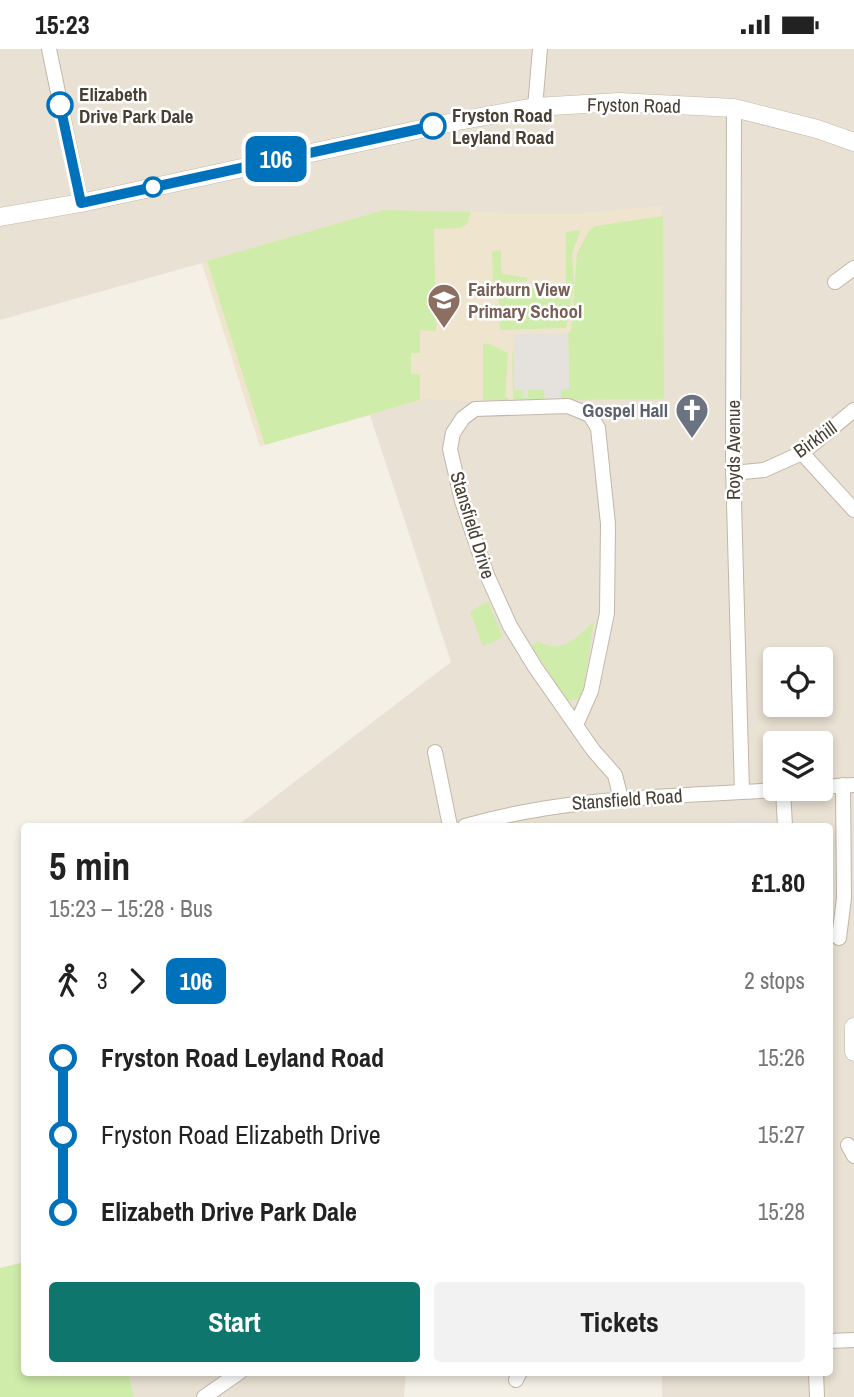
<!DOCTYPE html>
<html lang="en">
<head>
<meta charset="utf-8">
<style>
	body { margin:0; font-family:"Archivo Narrow",sans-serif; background:#f2f2f2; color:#222; height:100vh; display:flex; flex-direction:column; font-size:26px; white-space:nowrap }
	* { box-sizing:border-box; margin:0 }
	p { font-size:23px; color:#767676 }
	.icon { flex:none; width:38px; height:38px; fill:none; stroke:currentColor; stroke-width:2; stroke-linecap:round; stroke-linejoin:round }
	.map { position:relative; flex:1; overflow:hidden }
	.details { position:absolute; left:21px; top:774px; width:812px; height:553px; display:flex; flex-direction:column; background:#fff; border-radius:7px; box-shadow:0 4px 10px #0003 }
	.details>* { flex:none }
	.badge { padding:0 14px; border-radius:10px; font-size:24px; line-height:46px }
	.tools { position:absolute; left:763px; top:598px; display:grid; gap:14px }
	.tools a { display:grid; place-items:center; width:70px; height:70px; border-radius:7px; background:#fff; box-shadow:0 4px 10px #0003; font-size:35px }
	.map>.badge { position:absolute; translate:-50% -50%; box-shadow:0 0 0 4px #fff }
	.legs { display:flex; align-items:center; gap:10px; height:77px; padding:0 28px; font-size:23px }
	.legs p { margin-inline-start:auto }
	.summary { display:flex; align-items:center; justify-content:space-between; height:119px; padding:0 28px }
	h1 { font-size:38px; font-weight:700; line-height:52px }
	.primary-button { display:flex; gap:14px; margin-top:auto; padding:14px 28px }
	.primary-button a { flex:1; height:80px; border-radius:7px; background:#0f766e; color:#fff; font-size:28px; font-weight:700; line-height:80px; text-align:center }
	.primary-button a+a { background:#f2f2f2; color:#222 }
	ul { padding:0 28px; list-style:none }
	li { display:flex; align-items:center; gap:24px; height:77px; font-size:26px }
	li i { display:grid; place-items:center; width:10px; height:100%; margin:0 9px; background:currentColor }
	li i::after { content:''; width:18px; height:18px; margin:-9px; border:5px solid; border-radius:50%; background:#fff }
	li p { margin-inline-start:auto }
	li:first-child i { background:linear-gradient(#0000 50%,currentColor 0) }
	li:last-child i { background:linear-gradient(currentColor 50%,#0000 0) }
	.status { display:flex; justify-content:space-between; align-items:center; height:49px; padding:0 35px; background:#fff; direction:ltr }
	.status svg { height:19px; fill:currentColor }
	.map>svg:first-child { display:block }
	.residential { fill:#e9e1d3; fill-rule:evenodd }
	.education { fill:#efe5ce }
	.green { fill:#d0ecab }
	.parking { fill:#e5e2de }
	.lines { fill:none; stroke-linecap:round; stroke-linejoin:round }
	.minor-casing { stroke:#c1b7a7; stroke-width:16 }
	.tertiary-casing { stroke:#c1b7a7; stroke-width:19 }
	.minor { stroke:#fff; stroke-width:14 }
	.tertiary { stroke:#fff; stroke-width:18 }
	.line-1-casing { stroke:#fff; stroke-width:16 }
	.line-1 { stroke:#0072bc; stroke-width:10 }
	.stop-1-dot { fill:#fff; stroke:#0072bc; stroke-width:3.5 }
	.labels { text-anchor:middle; stroke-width:5; stroke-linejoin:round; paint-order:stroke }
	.stop-label { font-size:19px; font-weight:bold; fill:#484034; stroke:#fff; text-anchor:start }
	.street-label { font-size:19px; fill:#484034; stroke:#fff }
	.education-label { font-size:19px; font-weight:bold; fill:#785e54; stroke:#fff; text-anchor:start }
	.worship-label { font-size:19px; font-weight:bold; fill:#5b616d; stroke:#fff; text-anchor:end }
</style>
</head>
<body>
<div class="status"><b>15:23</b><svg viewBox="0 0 49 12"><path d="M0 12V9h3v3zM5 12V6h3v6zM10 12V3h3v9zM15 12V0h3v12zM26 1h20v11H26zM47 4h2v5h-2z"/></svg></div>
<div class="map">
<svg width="854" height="1348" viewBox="0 0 854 1348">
	<rect width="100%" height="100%" fill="#f4f0e6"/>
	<!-- residential -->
	<g class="residential">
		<path d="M0,0H854V1348H662V1323H830V777H237L451,613L370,366L260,397L202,214L0,271ZM775,611H821V656H775ZM775,695H821V740H775Z"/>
		<polygon points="128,1323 406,1323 404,1348 134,1348"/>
	</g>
	<!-- education -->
	<polygon class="education" points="662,157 664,350 467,352 426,350 260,397 202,214 384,161 569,165"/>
	<!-- green -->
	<g class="green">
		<polygon points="384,161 471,163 467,175 461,179 434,180 436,282 420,281 420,304 411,304 411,325 420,325 420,351 265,396 207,212"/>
		<polygon points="663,167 664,350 561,351 561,340 569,340 568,284 571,282 577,204 589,182 595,177"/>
		<polygon points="581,181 572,204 574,236 566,279 500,281 498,240 566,237 566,183"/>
		<polygon points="501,201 501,220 503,225 527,229 527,232 493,234 492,202"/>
		<polygon points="488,294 508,304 505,348 508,349 508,351 483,351 483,296"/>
		<polygon points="512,301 523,340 523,349 528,349 528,341 544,341 545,351 513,351"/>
		<polygon points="488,552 503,588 483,597 470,563"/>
		<path d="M594,572L583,644L578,650L567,652L532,597L538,592C561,607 578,588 594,572Z"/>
		<polygon points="24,1213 24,1323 128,1323 134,1348 0,1348 0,1219"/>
	</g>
	<!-- parking -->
	<g class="parking">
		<polygon points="568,284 569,340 561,341 561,351 545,351 544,341 528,341 528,349 523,349 523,341 514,341 513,285"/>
		<polygon points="731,771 764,771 764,777 732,777"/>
	</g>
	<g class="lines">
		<defs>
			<g id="minor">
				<polyline points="49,0 81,154"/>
				<polyline points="535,58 540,0"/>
				<polyline points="734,59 733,417 742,743"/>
				<polyline points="835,233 854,219"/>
				<polyline points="802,404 854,461"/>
				<polyline points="733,424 764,421 802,404 854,361"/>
				<polyline points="576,676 591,642 607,564 608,475 598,379 590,366 568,357 475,360 463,369 453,384 450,400 462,452 487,526 510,577 535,618 593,701 615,726 621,750"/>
				<polyline points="435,703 450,777"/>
				<polyline points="821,738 854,736"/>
				<polyline points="783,741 785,777"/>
				<path d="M465,777C571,746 682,748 791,740"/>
				<polyline points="839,889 844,849 843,736"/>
				<polyline points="848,1096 854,1107"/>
				<polyline points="830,1292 854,1291"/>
				<polyline points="816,1323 817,1348"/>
				<polyline points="516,1331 520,1323"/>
				<polyline points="204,1348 240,1323"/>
			</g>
			<g id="tertiary">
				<polyline points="0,168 81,154 458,72 535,58 619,53 734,59 817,80 854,93"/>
				<polyline points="854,978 854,1003"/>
			</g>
		</defs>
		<!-- minor casing -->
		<use href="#minor" class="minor-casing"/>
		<!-- tertiary casing -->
		<use href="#tertiary" class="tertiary-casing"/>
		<!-- minor -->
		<use href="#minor" class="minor"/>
		<!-- tertiary -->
		<use href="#tertiary" class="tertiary"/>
	</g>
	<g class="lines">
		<defs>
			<polyline id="line-1" points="60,56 81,154 433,77"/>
		</defs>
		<!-- line-1 casing -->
		<use href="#line-1" class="line-1-casing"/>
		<!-- line-1 -->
		<use href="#line-1" class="line-1"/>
	</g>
	<!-- icons -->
	<defs>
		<symbol id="school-pin" viewBox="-11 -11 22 30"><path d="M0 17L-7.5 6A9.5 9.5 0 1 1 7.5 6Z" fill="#8d6e63" stroke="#fff"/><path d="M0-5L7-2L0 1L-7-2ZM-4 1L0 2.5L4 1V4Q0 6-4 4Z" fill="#fff"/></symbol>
		<symbol id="church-pin" viewBox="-11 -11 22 30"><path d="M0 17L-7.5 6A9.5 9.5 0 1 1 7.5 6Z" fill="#6b7280" stroke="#fff"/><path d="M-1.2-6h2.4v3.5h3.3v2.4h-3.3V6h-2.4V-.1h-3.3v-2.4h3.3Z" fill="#fff"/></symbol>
	</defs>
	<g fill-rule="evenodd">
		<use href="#school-pin" x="425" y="232" width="38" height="52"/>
		<use href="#church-pin" x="673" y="342" width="38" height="52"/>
	</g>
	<!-- markers -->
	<g class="stop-1-dot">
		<circle cx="60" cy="56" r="12"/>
		<circle cx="433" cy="77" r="12"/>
		<circle cx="153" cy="138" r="9"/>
	</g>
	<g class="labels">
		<!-- stop labels -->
		<g class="stop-label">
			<text x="79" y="52">Elizabeth<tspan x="79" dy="22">Drive Park Dale</tspan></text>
			<text x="452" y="73">Fryston Road<tspan x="452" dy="22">Leyland Road</tspan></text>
		</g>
		<!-- street labels -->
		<g class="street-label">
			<text transform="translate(634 56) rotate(1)" y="7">Fryston Road</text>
			<text transform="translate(815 390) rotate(-36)" y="7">Birkhill</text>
			<text transform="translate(733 401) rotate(-90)" y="7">Royds Avenue</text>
			<text transform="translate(473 476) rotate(73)" y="7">Stansfield Drive</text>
			<text transform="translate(627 750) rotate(-4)" y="7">Stansfield Road</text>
		</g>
		<!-- education labels -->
		<g class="education-label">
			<text x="468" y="247">Fairburn View<tspan x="468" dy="22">Primary School</tspan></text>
		</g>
		<!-- worship labels -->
		<g class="worship-label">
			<text x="668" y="368">Gospel Hall</text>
		</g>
	</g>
</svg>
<div class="tools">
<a><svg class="icon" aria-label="locate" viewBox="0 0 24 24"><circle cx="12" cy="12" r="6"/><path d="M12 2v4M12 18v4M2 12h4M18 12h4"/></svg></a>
<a><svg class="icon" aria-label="layers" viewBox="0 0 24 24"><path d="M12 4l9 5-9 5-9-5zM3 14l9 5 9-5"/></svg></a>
</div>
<b class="badge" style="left:276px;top:110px;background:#0072bc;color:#fff">106</b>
<section class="details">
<div class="summary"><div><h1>5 min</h1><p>15:23 – 15:28 · Bus</p></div><b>£1.80</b></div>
<div class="legs"><svg class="icon" aria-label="walk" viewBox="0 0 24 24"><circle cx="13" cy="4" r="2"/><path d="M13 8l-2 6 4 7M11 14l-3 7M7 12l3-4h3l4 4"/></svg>3<svg class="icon" aria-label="forward" viewBox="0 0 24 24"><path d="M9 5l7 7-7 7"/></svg><b class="badge" style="background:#0072bc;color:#fff">106</b><p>2 stops</p></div>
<ul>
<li><i style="color:#0072bc"></i><b>Fryston Road Leyland Road</b><p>15:26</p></li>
<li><i style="color:#0072bc"></i><span>Fryston Road Elizabeth Drive</span><p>15:27</p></li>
<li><i style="color:#0072bc"></i><b>Elizabeth Drive Park Dale</b><p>15:28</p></li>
</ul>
<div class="primary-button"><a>Start</a><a>Tickets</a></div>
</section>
</div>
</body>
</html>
